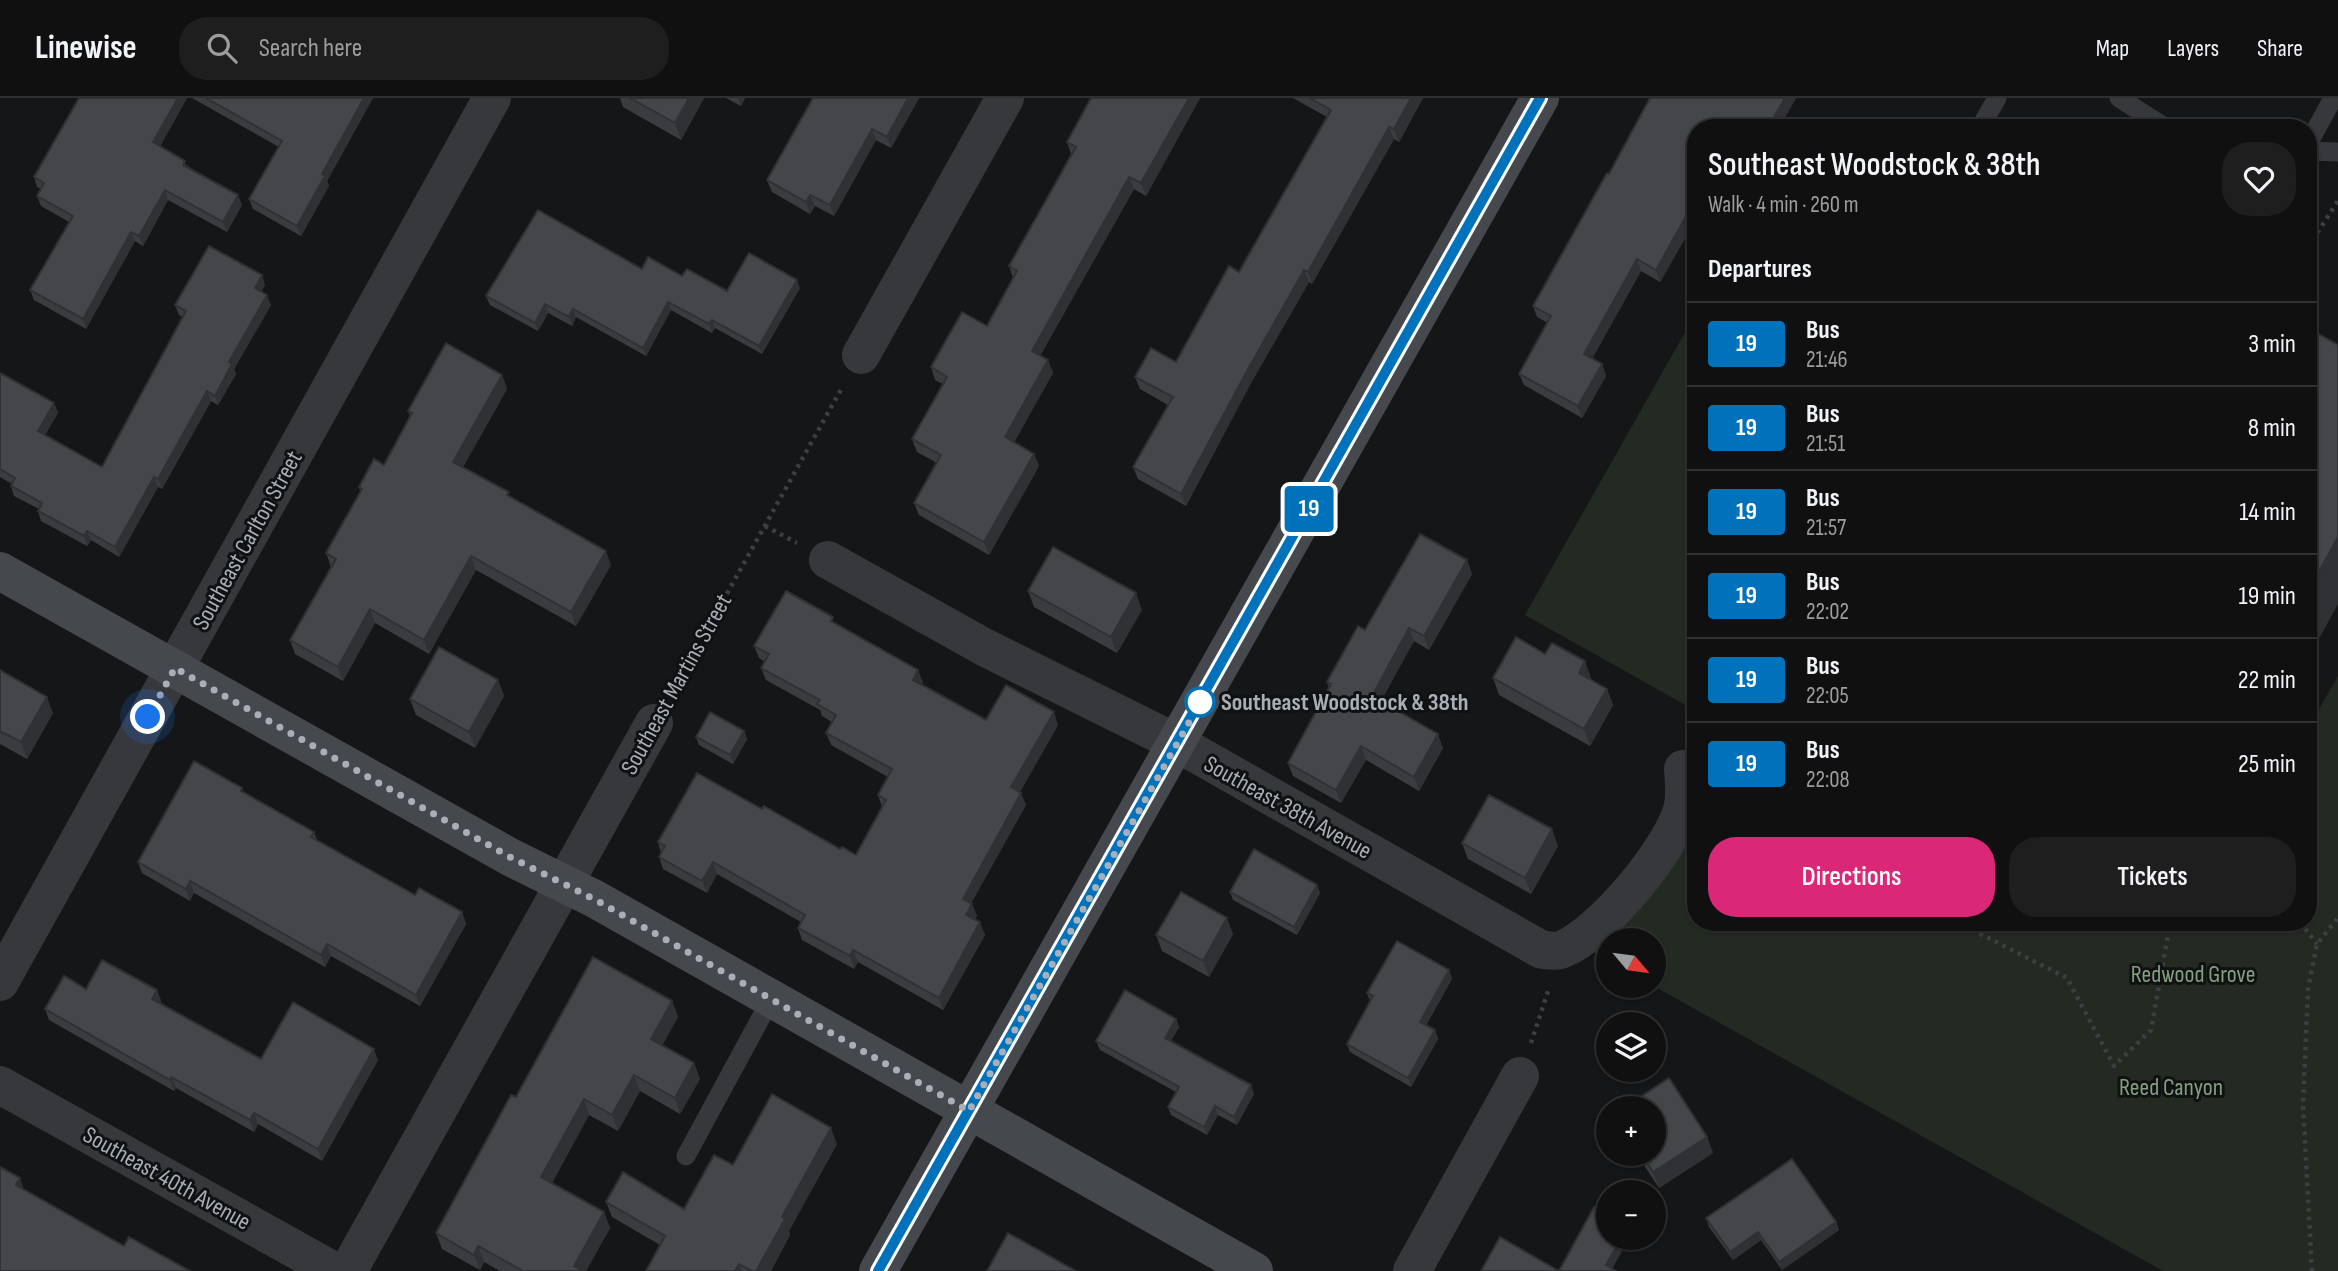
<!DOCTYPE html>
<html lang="en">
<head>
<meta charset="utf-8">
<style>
	body { margin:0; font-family:"Sofia Sans Condensed",sans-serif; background:#1e1e1f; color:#f1f3f6; height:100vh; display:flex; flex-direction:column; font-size:26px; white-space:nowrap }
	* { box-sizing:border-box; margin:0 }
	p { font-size:23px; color:#9c9d9f }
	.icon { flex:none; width:38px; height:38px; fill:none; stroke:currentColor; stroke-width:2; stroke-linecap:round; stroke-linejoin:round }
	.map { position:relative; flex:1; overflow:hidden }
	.details { position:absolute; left:1687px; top:21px; width:630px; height:812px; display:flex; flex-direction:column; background:#101011; border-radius:28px; box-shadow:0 2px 5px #0004,0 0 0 2px #303031 }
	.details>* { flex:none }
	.badge { padding:0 14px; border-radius:5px; font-size:24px; line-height:46px }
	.needle { width:46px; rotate:119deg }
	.controls { position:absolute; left:1596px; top:830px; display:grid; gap:14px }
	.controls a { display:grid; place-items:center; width:70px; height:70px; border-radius:50%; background:#101011; box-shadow:0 2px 5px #0004,0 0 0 2px #303031; font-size:35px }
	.you { position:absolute; width:35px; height:35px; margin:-18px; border:5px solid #fff; border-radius:50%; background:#1a73e8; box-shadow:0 0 0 10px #1a73e833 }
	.map>.badge { position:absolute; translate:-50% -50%; box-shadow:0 0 0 4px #fff }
	h2 { padding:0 21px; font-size:26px; line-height:63px }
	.round { display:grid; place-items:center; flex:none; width:74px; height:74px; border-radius:28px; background:#1e1e1f }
	.headline { display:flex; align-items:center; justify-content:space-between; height:119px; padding:0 21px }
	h1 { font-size:33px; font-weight:600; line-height:52px }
	.button { display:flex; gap:14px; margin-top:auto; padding:14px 21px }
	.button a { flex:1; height:80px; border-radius:28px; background:#db2777; color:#fff; font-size:28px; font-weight:600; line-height:80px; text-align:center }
	.button a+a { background:#1e1e1f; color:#f1f3f6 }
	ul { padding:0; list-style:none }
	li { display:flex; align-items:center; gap:21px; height:84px; padding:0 21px; border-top:2px solid #303031 }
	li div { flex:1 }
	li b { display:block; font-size:26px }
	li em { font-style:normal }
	li .badge { min-width:77px; font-weight:700; text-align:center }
	header { display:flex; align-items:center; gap:42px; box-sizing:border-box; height:98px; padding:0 35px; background:#101011; border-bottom:2px solid #303031 }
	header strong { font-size:33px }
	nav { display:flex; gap:38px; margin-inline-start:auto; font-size:24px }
	.search { width:490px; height:63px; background:#1e1e1f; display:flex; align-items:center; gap:18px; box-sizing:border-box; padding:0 24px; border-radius:28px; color:#9c9d9f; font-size:26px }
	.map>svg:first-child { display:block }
	.green { fill:#222a22 }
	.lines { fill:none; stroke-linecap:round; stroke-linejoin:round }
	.path { stroke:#3d3f43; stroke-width:4.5; stroke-dasharray:3.5 5; stroke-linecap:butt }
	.lane { stroke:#37383c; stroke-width:19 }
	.street { stroke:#37383c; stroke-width:38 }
	.secondary { stroke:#45484c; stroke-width:38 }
	.wall { fill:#3b3c40 }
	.shaded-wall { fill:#303134 }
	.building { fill:#45464a; stroke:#303134; stroke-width:2 }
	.line-casing { stroke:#fff; stroke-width:16 }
	.line { stroke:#0072bc; stroke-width:10 }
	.walk { stroke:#a8afb6; stroke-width:7; stroke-dasharray:0 12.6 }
	.stop-dot { fill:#fff; stroke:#0072bc; stroke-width:3.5 }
	.labels { text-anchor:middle; stroke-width:6; stroke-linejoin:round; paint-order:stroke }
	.street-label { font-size:24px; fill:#a8afb6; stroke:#101112 }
	.stop-label { font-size:24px; font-weight:bold; fill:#a8afb6; stroke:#101112; text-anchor:start }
	.park-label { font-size:24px; fill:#84a081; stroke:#101112 }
</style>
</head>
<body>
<header>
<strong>Linewise</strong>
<div class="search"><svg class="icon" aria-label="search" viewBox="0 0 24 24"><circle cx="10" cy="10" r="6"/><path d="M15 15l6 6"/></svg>Search here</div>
<nav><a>Map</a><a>Layers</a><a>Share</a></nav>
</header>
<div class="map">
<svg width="2338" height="1173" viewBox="0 0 2338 1173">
	<rect width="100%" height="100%" fill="#151617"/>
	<!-- green -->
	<g class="green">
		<polygon points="1696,215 1696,613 1525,517"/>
		<polygon points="2338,578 2338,1173 2163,1173 1652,887 1654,842 1608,842 1608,863 1590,852 1666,761 1696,740 1696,824 2308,824 2308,630"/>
	</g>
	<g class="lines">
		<!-- path -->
		<g class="path">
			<polyline points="2017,23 2028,30"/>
			<polyline points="2308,149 2338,103"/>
			<polyline points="765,428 797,445"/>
			<polyline points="673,592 843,288"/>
			<polyline points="1957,824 2067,880 2114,968 2151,932 2169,832 2167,824"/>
			<polyline points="2300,824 2317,846"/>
			<polyline points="1531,945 1549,890"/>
			<polyline points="2312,1173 2303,1008 2308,890 2317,846 2338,820"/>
		</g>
		<!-- lane -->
		<g class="lane">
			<polyline points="2119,0 2166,30"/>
			<polyline points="1980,30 1997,0"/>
			<polyline points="2308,46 2333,0"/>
			<polyline points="2308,53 2338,54"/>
			<polyline points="686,1058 771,901"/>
		</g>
		<!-- street -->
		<g class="street">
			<polyline points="861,257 1005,0"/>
			<path d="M828,462L984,549L1177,645L1542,852C1548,852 1558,854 1563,851C1602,835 1674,749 1683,708C1685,696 1684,683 1683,671"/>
			<polyline points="0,884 492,0"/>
			<polyline points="0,987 334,1173"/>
			<polyline points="348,1173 654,625"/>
			<polyline points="1412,1173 1520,978"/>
		</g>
		<!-- secondary -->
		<g class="secondary">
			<polyline points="0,473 510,759 595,801 1254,1173"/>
			<polyline points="878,1173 1540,0"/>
		</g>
	</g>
	<!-- wall -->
	<g class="wall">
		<polygon points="187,0 160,48 242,107 227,134 168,102 143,148 135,143 86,231 34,202 30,192 69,124 41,108 37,98 41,91 37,89 34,79"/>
		<polygon points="192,0 373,0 327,83 329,88 301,138 253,111 249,101 279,49"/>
		<polygon points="620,0 704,0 681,42 623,9"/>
		<polygon points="726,0 745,0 741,8"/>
		<polygon points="811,0 919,0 891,50 876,42 834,118 815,108 810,116 772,94 767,82 813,1"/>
		<polygon points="1200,0 1146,98 1134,91 1040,258 1048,262 1053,275 1014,344 1034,356 1039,368 989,457 919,417 914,405 937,365 917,354 912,341 943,286 935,282 931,269 987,228 1013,180 1009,168 1071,56 1067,44"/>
		<polygon points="1293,0 1423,0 1399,44 1394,41 1312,186 1309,184 1251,285 1186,408 1138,381 1133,369 1168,307 1140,291 1135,279 1176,264 1239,174 1327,19"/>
		<polygon points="1650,0 1796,0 1779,30 1696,30 1696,124 1695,123 1660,184 1641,173 1592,261 1602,266 1606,278 1582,320 1524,287 1519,276 1548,225 1537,219 1533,208 1609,76"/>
		<polygon points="642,171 682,178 727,193 800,190 762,256 715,230 712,235 671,212 646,258 576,219 572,228 548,215 538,233 490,207 486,198"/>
		<polygon points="265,187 261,194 271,207 234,271 236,276 218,307 211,303 162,391 158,389 119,459 91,442 87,448 41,423 38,413 39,411 14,398 11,388 12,386 0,379 0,275 54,305 58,315 45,337 102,369 183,219 179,217 175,207"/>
		<polygon points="502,277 507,291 463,369 510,399 611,467 576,528 476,472 429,556 375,525 343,583 295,556 290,542 331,469 326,455 360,393 359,389 384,367 410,318 408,313"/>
		<polygon points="1467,462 1472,476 1429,552 1414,543 1381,603 1443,650 1419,693 1366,662 1341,705 1293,678 1288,665 1329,590 1327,584 1365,532"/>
		<polygon points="1028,493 1142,512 1117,555 1034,509"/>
		<polygon points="835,526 923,584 921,586 986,622 1058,627 1020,694 1026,707 971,805 977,818 975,821 985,837 943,912 858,864 854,871 802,842 798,830 801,824 717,776 707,795 663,771 659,759 661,755 658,744 762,711 840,751 856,757 882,709 878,697 888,679 831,647 826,635 832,624 822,618 820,612 766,582 761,570 765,564 759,560 754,548"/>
		<polygon points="1545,556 1591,580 1590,581 1607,591 1613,607 1590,648 1499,597 1493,580"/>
		<polygon points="0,572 53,615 27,661 0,646"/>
		<polygon points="498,582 504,598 475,650 416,617 410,601"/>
		<polygon points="744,633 747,641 733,666 699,647 696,639"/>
		<polygon points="244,694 314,734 317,742 415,797 462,814 466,826 420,908 331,858 325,869 194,795 190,803 142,775 138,764"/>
		<polygon points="1462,745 1558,748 1531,796 1468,761"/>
		<polygon points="1317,787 1320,795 1297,837 1233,802 1230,794"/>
		<polygon points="1233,836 1209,879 1162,853 1156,837"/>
		<polygon points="1449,872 1452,881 1426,927 1435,932 1438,941 1411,989 1350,954 1347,946 1370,903 1367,895"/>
		<polygon points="86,891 157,892 161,903 160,905 261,961 378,962 322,1063 258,1026 254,1034 176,990 174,993 49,922 45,911"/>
		<polygon points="672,903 678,919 662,947 694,965 700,981 680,1016 640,993 618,1033 589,1017 552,1085 604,1114 610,1130 586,1173 500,1173 484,1164 480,1172 442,1151 436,1135 516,999"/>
		<polygon points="1176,921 1179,929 1171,943 1254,996 1237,1027 1218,1017 1207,1037 1171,1017 1168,1009 1176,994 1100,952 1096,943"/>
		<polygon points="1707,1039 1713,1055 1659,1090 1636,1055 1654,1055"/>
		<polygon points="837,1046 789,1133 790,1137 771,1173 646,1173 660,1147 612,1119 606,1104 684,1111 733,1067"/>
		<polygon points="1706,1120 1836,1124 1839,1132 1782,1172 1761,1142 1733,1162 1709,1129"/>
	</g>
	<!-- shaded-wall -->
	<g class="shaded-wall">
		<polygon points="178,0 187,0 157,54 153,44"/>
		<polygon points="364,0 373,0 327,83 329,88 301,138 297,128 322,76"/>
		<polygon points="689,0 704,0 681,42 675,25"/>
		<polygon points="738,0 745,0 741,8"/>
		<polygon points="908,0 919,0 891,50 887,39"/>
		<polygon points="1189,0 1200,0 1146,98 1141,85"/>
		<polygon points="1411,0 1423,0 1399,44 1394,31"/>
		<polygon points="1785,0 1796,0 1779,30 1768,30"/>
		<polygon points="1389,29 1394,41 1312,186 1308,174"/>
		<polygon points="872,31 876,42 834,118 830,107"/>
		<polygon points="1129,79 1134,91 1036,265 1032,253"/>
		<polygon points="165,92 168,102 143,148 139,138"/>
		<polygon points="238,97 242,107 227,134 223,124"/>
		<polygon points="810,97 815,108 810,116 806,104"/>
		<polygon points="1690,111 1695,123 1660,184 1656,172"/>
		<polygon points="131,134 135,143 86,231 83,221"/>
		<polygon points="1637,161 1641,173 1588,268 1584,256"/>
		<polygon points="1304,172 1309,184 1251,285 1186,408 1181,396 1247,273"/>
		<polygon points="262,177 265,187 258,200 255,190"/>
		<polygon points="797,182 800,190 762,256 759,248"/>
		<polygon points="267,197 271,207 234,271 236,276 218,307 215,298 229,264"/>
		<polygon points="668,204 671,212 646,258 643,250"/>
		<polygon points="545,206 548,215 538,233 535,225"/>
		<polygon points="573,211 576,219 572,228 569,219"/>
		<polygon points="712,222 715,230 712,235 709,226"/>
		<polygon points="1048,262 1053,275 1010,352 1005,339"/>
		<polygon points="1602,266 1606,278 1582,320 1578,308"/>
		<polygon points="502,277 507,291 458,378 453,364"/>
		<polygon points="207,293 211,303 162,391 158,381"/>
		<polygon points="54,305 58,315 41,343 38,333"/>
		<polygon points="1034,356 1039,368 989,457 984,444"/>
		<polygon points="154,379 158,389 119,459 115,449"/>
		<polygon points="87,433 91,442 87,448 84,438"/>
		<polygon points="2338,439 2338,506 2308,561 2308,494"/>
		<polygon points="606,453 611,467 576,528 571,514"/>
		<polygon points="471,458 476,472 429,556 424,542"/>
		<polygon points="1467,462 1472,476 1429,552 1424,538"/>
		<polygon points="1136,495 1142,512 1117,555 1111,539"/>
		<polygon points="370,511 375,525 343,583 338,569"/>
		<polygon points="1409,530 1414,543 1376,611 1372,598"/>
		<polygon points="1585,563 1591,580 1585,591 1579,575"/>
		<polygon points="918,572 923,584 917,594 913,582"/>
		<polygon points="498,582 504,598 475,650 469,634"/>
		<polygon points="1607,591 1613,607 1590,648 1584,631"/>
		<polygon points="47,599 53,615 27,661 21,644"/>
		<polygon points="1054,614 1058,627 1016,701 1011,689"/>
		<polygon points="744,633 747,641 733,666 730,657"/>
		<polygon points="1438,636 1443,650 1419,693 1414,679"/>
		<polygon points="1361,648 1366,662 1341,705 1336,692"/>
		<polygon points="1021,695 1026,707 967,813 963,801"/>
		<polygon points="1552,731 1558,748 1531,796 1525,780"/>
		<polygon points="713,764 717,776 707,795 702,783"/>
		<polygon points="190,783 194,795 190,803 186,791"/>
		<polygon points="1317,787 1320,795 1297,837 1294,829"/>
		<polygon points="972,806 977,818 971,829 966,817"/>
		<polygon points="462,814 466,826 420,908 416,897"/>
		<polygon points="1227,820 1233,836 1209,879 1203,863"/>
		<polygon points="980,824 985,837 943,912 939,900"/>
		<polygon points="327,846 331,858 325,869 321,857"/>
		<polygon points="853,852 858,864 854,871 850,858"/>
		<polygon points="1449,872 1452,881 1423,933 1420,924"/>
		<polygon points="157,892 161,903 156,912 152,901"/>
		<polygon points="672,903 678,919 657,957 651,941"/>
		<polygon points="1176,921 1179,929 1168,948 1165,940"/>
		<polygon points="1435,932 1438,941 1411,989 1408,980"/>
		<polygon points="374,951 378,962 322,1063 318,1051"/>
		<polygon points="694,965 700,981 680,1016 675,1000"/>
		<polygon points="634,977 640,993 618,1033 612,1017"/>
		<polygon points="171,979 176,990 174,993 170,982"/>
		<polygon points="1251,987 1254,996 1237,1027 1234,1019"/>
		<polygon points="584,1001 589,1017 546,1095 541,1079"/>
		<polygon points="1215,1008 1218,1017 1207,1037 1204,1029"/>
		<polygon points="254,1015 258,1026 254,1034 250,1022"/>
		<polygon points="831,1030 837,1046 789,1133 790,1137 771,1173 756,1173 782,1119"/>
		<polygon points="1707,1039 1713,1055 1659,1090 1653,1074"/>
		<polygon points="20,1080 25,1094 16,1087"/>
		<polygon points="604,1114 610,1130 586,1173 576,1173 574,1168"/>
		<polygon points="1836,1124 1839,1132 1782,1172 1779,1164"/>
		<polygon points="1758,1134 1761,1142 1733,1162 1730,1154"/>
		<polygon points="1622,1139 1630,1139 1611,1173 1606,1167"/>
		<polygon points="478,1148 484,1164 480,1172 474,1157"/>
		<polygon points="739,1166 742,1173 735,1173"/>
	</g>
	<!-- building -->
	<g class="building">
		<polygon points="79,0 178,0 153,44 185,63 183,67 238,97 223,124 165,92 139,138 131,134 83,221 30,192 73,118 37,98 44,85 34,79"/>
		<polygon points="206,0 364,0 322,76 325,78 297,128 249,101 282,43"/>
		<polygon points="630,0 689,0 675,25"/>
		<polygon points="813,0 908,0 887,39 872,31 830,107 810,97 806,104 767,82"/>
		<polygon points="1091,0 1189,0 1141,85 1129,79 1032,253 1048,262 1005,339 1034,356 984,444 914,405 941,357 912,341 947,279 931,269 962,214 987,228 1017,173 1009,168 1076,49 1067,44"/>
		<polygon points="1310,0 1411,0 1394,31 1389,29 1308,174 1304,172 1247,273 1181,396 1133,369 1173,299 1135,279 1151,250 1176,264 1229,168 1239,174 1331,12"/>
		<polygon points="1650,0 1785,0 1768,30 1696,30 1696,114 1690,111 1656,172 1637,161 1584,256 1602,266 1578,308 1519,276 1551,218 1533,208 1607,75 1609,76"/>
		<polygon points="538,112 642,171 648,159 682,178 687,171 727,193 749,155 797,182 759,248 712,222 709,226 668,204 643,250 573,211 569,219 545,206 535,225 486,198"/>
		<polygon points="209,148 262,177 255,190 267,197 229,264 232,266 215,298 207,293 158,381 154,379 115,449 87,433 84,438 38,413 42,405 11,388 15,380 0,371 0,275 54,305 38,333 102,369 186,213 175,207"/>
		<polygon points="2308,230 2338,247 2338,439 2308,494"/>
		<polygon points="446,245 502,277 453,364 509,394 507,397 606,453 571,514 471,458 424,542 370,511 338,569 290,542 336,461 326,455 362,391 359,389 374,361 384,367 412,315 408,313"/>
		<polygon points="1420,436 1467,462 1424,538 1409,530 1372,598 1438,636 1414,679 1361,648 1336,692 1288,665 1331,586 1327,584 1358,528 1365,532"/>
		<polygon points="1053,449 1136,495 1111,539 1028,493"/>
		<polygon points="786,493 833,519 831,523 918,572 913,582 986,622 1006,587 1054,614 1011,689 1021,695 963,801 972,806 966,817 980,824 939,900 853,852 850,858 798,830 805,817 713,764 702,783 659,759 665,748 658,744 697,675 762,711 764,708 840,751 842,749 856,757 886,702 878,697 892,671 826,635 836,617 817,606 820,602 761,570 769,556 754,548"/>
		<polygon points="1516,539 1545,556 1552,545 1585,563 1579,575 1607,591 1584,631 1493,580"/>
		<polygon points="439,549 498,582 469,634 410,601"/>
		<polygon points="0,572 47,599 21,644 0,633"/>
		<polygon points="710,614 744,633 730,657 696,639"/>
		<polygon points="194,663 242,690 241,693 314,734 311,739 415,797 419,790 462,814 416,897 327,846 321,857 190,783 186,791 138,764"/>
		<polygon points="1489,697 1552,731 1525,780 1462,745"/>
		<polygon points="1254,751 1317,787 1294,829 1230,794"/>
		<polygon points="1181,794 1227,820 1203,863 1156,837"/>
		<polygon points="1397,843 1449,872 1420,924 1435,932 1408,980 1347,946 1373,898 1367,895"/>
		<polygon points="593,859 672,903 651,941 694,965 675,1000 634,977 612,1017 584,1001 541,1079 604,1114 574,1168 584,1173 523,1173 478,1148 474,1157 436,1135 511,997 516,999"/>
		<polygon points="102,862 157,892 152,901 261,961 293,904 374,951 318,1051 254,1015 250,1022 171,979 170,982 45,911 64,878 86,891"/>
		<polygon points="1125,892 1176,921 1165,940 1251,987 1234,1019 1215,1008 1204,1029 1168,1009 1179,989 1096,943"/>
		<polygon points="1669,980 1707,1039 1653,1074 1641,1055 1654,1055 1654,1010 1624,1010"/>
		<polygon points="772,996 831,1030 782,1119 785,1121 756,1173 752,1173 739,1166 735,1173 646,1173 665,1138 606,1104 623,1074 684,1111 714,1057 733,1067"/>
		<polygon points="1792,1061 1836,1124 1779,1164 1758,1134 1730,1154 1706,1120"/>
		<polygon points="0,1069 20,1080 16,1087 124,1148 129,1139 190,1173 0,1173"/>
		<polygon points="1594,1109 1608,1117 1608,1139 1622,1139 1606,1167 1616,1173 1481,1173 1500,1139 1559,1173"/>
		<polygon points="1008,1135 1076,1173 987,1173"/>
	</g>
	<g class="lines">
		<defs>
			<polyline id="line" points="878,1173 1540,0"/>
		</defs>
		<!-- line casing -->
		<use href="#line" class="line-casing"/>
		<!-- line -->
		<use href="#line" class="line"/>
		<!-- walk -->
		<polyline class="walk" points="148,619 175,570 510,759 594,801 969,1013 1204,598 1200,604"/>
	</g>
	<!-- markers -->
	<circle class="stop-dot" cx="1200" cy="604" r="14"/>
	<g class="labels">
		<!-- street labels -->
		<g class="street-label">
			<text transform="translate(247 442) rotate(-61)" y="8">Southeast Carlton Street</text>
			<text transform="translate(676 586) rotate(-61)" y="8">Southeast Martins Street</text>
			<text transform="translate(1288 709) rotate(29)" y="8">Southeast 38th Avenue</text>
			<text transform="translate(167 1080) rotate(29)" y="8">Southeast 40th Avenue</text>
		</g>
		<!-- stop labels -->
		<g class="stop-label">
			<text x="1221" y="612">Southeast Woodstock &amp; 38th</text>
		</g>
		<!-- park labels -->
		<g class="park-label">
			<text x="2193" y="884">Redwood Grove</text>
			<text x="2171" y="997">Reed Canyon</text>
		</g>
	</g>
</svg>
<div class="controls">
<a><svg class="needle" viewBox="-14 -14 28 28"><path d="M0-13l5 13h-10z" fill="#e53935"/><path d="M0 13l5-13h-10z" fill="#9c9d9f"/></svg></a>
<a><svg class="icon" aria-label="layers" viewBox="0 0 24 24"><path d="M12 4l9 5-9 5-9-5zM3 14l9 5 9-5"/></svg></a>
<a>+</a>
<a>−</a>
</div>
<div class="you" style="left:148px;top:619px"></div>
<b class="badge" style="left:1309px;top:411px;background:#0072bc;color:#fff">19</b>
<section class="details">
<div class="headline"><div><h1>Southeast Woodstock &amp; 38th</h1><p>Walk · 4 min · 260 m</p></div><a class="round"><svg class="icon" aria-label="heart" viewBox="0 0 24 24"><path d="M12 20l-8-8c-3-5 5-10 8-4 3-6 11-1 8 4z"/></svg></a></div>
<h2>Departures</h2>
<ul>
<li><span class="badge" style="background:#0072bc;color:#fff">19</span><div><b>Bus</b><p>21:46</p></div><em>3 min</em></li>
<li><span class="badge" style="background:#0072bc;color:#fff">19</span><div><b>Bus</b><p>21:51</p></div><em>8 min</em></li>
<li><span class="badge" style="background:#0072bc;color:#fff">19</span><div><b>Bus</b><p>21:57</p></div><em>14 min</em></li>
<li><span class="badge" style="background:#0072bc;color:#fff">19</span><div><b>Bus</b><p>22:02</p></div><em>19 min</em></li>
<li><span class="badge" style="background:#0072bc;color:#fff">19</span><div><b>Bus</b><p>22:05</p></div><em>22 min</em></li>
<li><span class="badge" style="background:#0072bc;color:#fff">19</span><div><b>Bus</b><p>22:08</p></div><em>25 min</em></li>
</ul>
<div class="button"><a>Directions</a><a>Tickets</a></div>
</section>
</div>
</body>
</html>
